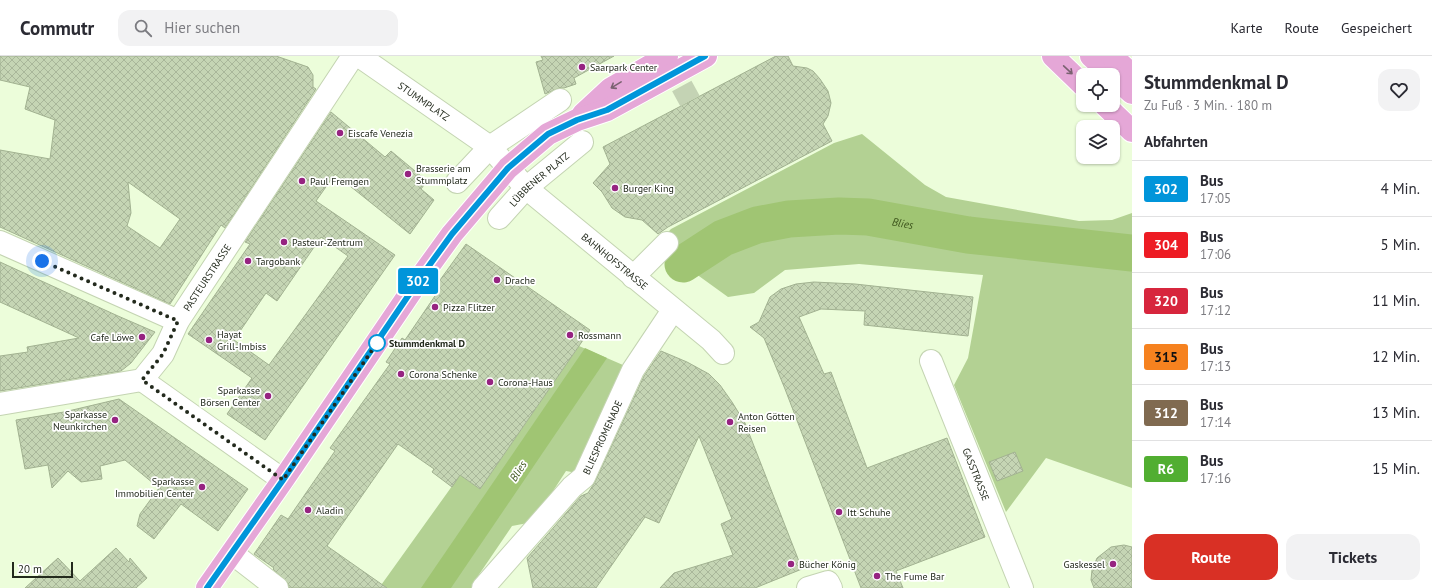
<!DOCTYPE html>
<html lang="de">
<head>
<meta charset="utf-8">
<style>
	body { margin:0; font-family:"PT Sans",sans-serif; background:#f2f2f3; color:#2b2b33; height:100vh; display:flex; flex-direction:column; font-size:15px; white-space:nowrap }
	* { box-sizing:border-box; margin:0 }
	p { font-size:13px; color:#7c7c81 }
	.icon { flex:none; width:22px; height:22px; fill:none; stroke:currentColor; stroke-width:2; stroke-linecap:round; stroke-linejoin:round }
	.map { position:relative; flex:1; overflow:hidden }
	.panel { display:flex; flex-direction:column; background:#fff; width:300px }
	.panel>* { flex:none }
	.badge { padding:0 8px; border-radius:3px; font-size:14px; line-height:26px }
	.fabs { position:absolute; left:1076px; top:12px; display:grid; gap:8px }
	.fabs a { display:grid; place-items:center; width:44px; height:44px; border-radius:8px; background:#fff; box-shadow:0 1px 3px #0004; font-size:20px }
	.scale { position:absolute; left:12px; bottom:10px; width:61px; box-sizing:border-box; padding-left:4px; border:2px solid #232a1d; border-top:0; font-size:11px; line-height:14px; white-space:nowrap; color:#232a1d; -webkit-text-stroke:3px #fff; paint-order:stroke }
	.you { position:absolute; width:20px; height:20px; margin:-10px; border:3px solid #fff; border-radius:50%; background:#1a73e8; box-shadow:0 0 0 6px #1a73e833 }
	.map>.badge { position:absolute; translate:-50% -50%; box-shadow:0 0 0 2px #fff }
	h2 { padding:0 12px; font-size:15px; line-height:36px }
	.round { display:grid; place-items:center; flex:none; width:42px; height:42px; border-radius:12px; background:#f2f2f3 }
	.overview { display:flex; align-items:center; justify-content:space-between; height:68px; padding:0 12px }
	h1 { font-size:19px; font-weight:700; line-height:30px }
	.primary-button { display:flex; gap:8px; margin-top:auto; padding:8px 12px }
	.primary-button a { flex:1; height:46px; border-radius:12px; background:#d93025; color:#fff; font-size:16px; font-weight:700; line-height:46px; text-align:center }
	.primary-button a+a { background:#f2f2f3; color:#2b2b33 }
	ul { padding:0; list-style:none }
	li { display:flex; align-items:center; gap:12px; height:56px; padding:0 12px; border-top:1px solid #e1e1e2 }
	li div { flex:1 }
	li b { display:block; font-size:15px }
	li em { font-style:normal }
	li .badge { min-width:44px; font-weight:700; text-align:center }
	header { display:flex; align-items:center; gap:24px; box-sizing:border-box; height:56px; padding:0 20px; background:#fff; border-bottom:1px solid #e1e1e2 }
	header strong { font-size:19px }
	nav { display:flex; gap:22px; margin-inline-start:auto; font-size:14px }
	.search { width:280px; height:36px; background:#f2f2f3; display:flex; align-items:center; gap:10px; box-sizing:border-box; padding:0 14px; border-radius:12px; color:#7c7c81; font-size:15px }
	main { display:flex; flex:1; min-height:0 }
	.map>svg:first-child { display:block }
	.green { fill:#b3d193 }
	.water { fill:#a0c573 }
	.lines { fill:none; stroke-linecap:round; stroke-linejoin:round }
	.river { stroke:#a0c573; stroke-width:37 }
	.building { fill:url(#building-cross-hatch); stroke:#a2b291; fill-rule:evenodd }
	.minor-tunnel { stroke:#c4d3b4; stroke-width:22; stroke-dasharray:22 11; stroke-linecap:butt }
	.minor-casing { stroke:#c4d4b2; stroke-width:24 }
	.major-casing { stroke:#fff; stroke-width:24 }
	.minor { stroke:#fff; stroke-width:22 }
	.major { stroke:#e5a7d7; stroke-width:22 }
	.oneway { stroke:#7a6271 }
	.line-casing { stroke:#fff; stroke-width:9 }
	.line { stroke:#0095da; stroke-width:6 }
	.walk { stroke:#232a1d; stroke-width:4; stroke-dasharray:0 7.2 }
	.poi-dot { fill:#962381; stroke:#fff; stroke-width:1.5 }
	.stop-dot { fill:#fff; stroke:#0095da; stroke-width:2 }
	.labels { text-anchor:middle; stroke-width:3.5; stroke-linejoin:round; paint-order:stroke }
	.poi-label { font-size:10px; fill:#232a1d; stroke:#fff; text-anchor:start }
	.street-label { font-size:10px; fill:#232a1d; stroke:#fff }
	.stop-label { font-size:10px; font-weight:bold; fill:#232a1d; stroke:#fff; text-anchor:start }
	.water-label { font-size:11px; font-style:italic; fill:#3e561d; stroke:#fff }
</style>
</head>
<body>
<header>
<strong>Commutr</strong>
<div class="search"><svg class="icon" aria-label="search" viewBox="0 0 24 24"><circle cx="10" cy="10" r="6"/><path d="M15 15l6 6"/></svg>Hier suchen</div>
<nav><a>Karte</a><a>Route</a><a>Gespeichert</a></nav>
</header>
<main>
<div class="map">
<svg width="1132" height="532" viewBox="0 0 1132 532">
	<defs>
		<pattern id="building-cross-hatch" width="8" height="8" patternUnits="userSpaceOnUse"><rect width="8" height="8" fill="#c5d5b4"/><path d="M0 0l8 8M0 8l8-8" fill="none" stroke="#a9b79a"/></pattern>
	</defs>
	<rect width="100%" height="100%" fill="#ecfdda"/>
	<!-- green -->
	<g class="green">
		<polygon points="862,78 925,129 946,141 1079,165 1112,164 1132,157 1132,432 1046,402 1006,456 954,329 968,302 983,219 859,208 785,214 754,237 728,241 656,189 671,173 834,87"/>
		<polygon points="579,290 623,309 577,417 566,415 533,466 512,470 478,520 479,528 476,532 379,532 460,419 480,433"/>
	</g>
	<!-- water -->
	<polygon class="water" points="585,292 607,302 451,532 421,532"/>
	<g class="lines">
		<!-- river -->
		<path class="river" id="s1" d="M683,208L723,182L757,169L789,163L839,160L868,161L968,179L1132,197"/>
	</g>
	<!-- building -->
	<g class="building">
		<path d="M0,0H276L308,11L313,19V31L316,33L225,172L221,169L170,248L0,171V94L50,103L55,64L25,53L30,31L0,24ZM128,126L180,163L160,192L127,170L131,157Z"/>
		<polygon points="541,0 614,0 574,22 576,28 564,32 559,32 545,38 536,6 543,4"/>
		<polygon points="776,0 788,0 793,10 807,12 813,15 820,23 828,35 831,47 828,60 823,68 832,85 668,171 658,178 642,164 625,161 612,152 602,136 593,127 610,108 603,91"/>
		<path d="M331,56L385,101L391,95L427,125L421,133L434,144L410,178L335,118L316,145L395,199L265,384L227,358L252,322L188,278L250,188L245,186ZM321,181L348,200L269,309L234,284L266,237L277,245Z"/>
		<polygon points="466,188 590,274 480,433 460,419 452,431 432,416 434,413 398,388 327,490 387,532 289,532 288,527 273,513 274,512 254,498 281,459 288,463 335,395 330,392 390,308 386,306 402,282 405,284 439,234 435,231"/>
		<polygon points="0,206 118,260 155,276 131,307 121,315 0,335 0,300 28,296 27,291 79,282 0,246"/>
		<polygon points="814,226 855,228 973,241 968,280 864,269 865,255 821,253 799,261 824,318 831,316 867,412 947,382 985,481 896,515 903,532 861,532 785,333 764,282 750,271 759,266 770,241 781,233 796,228"/>
		<polygon points="661,295 687,306 709,318 720,329 732,346 745,367 802,513 755,532 660,532 674,517 733,499 721,468 732,463 699,380 659,467 645,461 596,532 533,532 527,502 581,440 588,437 595,426 644,320"/>
		<polygon points="119,343 248,433 218,475 181,448 154,483 137,470 140,458 159,432 125,404 100,410 102,423 81,426 68,415 52,432 48,409 25,413 16,364 64,356"/>
		<polygon points="1015,396 1023,415 997,425 989,406"/>
		<polygon points="1124,489 1132,491 1132,532 1094,532 1091,524 1092,514 1097,502 1111,491"/>
		<polygon points="116,492 129,506 130,502 147,522 136,532 25,532 58,502 80,525"/>
	</g>
	<g class="lines">
		<!-- minor-tunnel -->
		<polyline class="minor-tunnel" points="666,1 690,45"/>
		<defs>
			<g id="minor">
				<path id="s2" d="M359,0L490,91L526,132L711,284L723,297"/>
				<polyline points="457,126 490,91 560,44"/>
				<path id="s3" d="M499,162L526,132L582,86"/>
				<polyline points="0,186 178,265"/>
				<polyline points="633,221 667,187"/>
				<path id="s4" d="M931,305L1022,532"/>
				<polyline points="142,324 283,424"/>
				<path id="s5" d="M0,348L142,324L163,298L178,265L353,0"/>
				<polyline points="232,497 277,532"/>
				<path id="s6" d="M483,532L572,431L584,421L633,314L673,254"/>
				<polyline points="808,532 828,526 831,532"/>
			</g>
			<g id="major">
				<polyline points="1053,0 1083,29"/>
				<polyline points="1091,0 1112,19"/>
				<polyline points="1112,0 1132,19"/>
				<polyline points="1113,20 1132,37"/>
				<polyline points="1105,49 1132,75"/>
				<polyline points="583,58 610,33 667,0"/>
				<polyline points="207,532 283,424 423,218 452,178 508,112 548,78 577,64 607,54 706,0"/>
			</g>
		</defs>
		<!-- minor casing -->
		<use href="#minor" class="minor-casing"/>
		<!-- major casing -->
		<use href="#major" class="major-casing"/>
		<!-- minor -->
		<use href="#minor" class="minor"/>
		<!-- major -->
		<use href="#major" class="major"/>
	</g>
	<!-- one-way arrows -->
	<defs><path id="oneway-shaft" d="M-6 0H5M1.5-3L5.5 0L1.5 3" fill="none" stroke-width="1.6" stroke-linecap="round" stroke-linejoin="round"/></defs>
	<g class="oneway">
		<use href="#oneway-shaft" transform="translate(1068 14) rotate(43)"/>
		<use href="#oneway-shaft" transform="translate(616 29) rotate(149)"/>
	</g>
	<g class="lines">
		<defs>
			<polyline id="line" points="207,532 283,424 423,218 452,178 508,112 548,78 577,64 607,54 705,0"/>
		</defs>
		<!-- line casing -->
		<use href="#line" class="line-casing"/>
		<!-- line -->
		<use href="#line" class="line"/>
		<!-- walk -->
		<polyline class="walk" points="42,205 178,265 163,298 142,324 283,424 377,287"/>
	</g>
	<!-- markers -->
	<g class="poi-dot">
		<circle cx="582" cy="11" r="4"/>
		<circle cx="340" cy="77" r="4"/>
		<circle cx="408" cy="118" r="4"/>
		<circle cx="302" cy="125" r="4"/>
		<circle cx="615" cy="132" r="4"/>
		<circle cx="284" cy="186" r="4"/>
		<circle cx="248" cy="205" r="4"/>
		<circle cx="497" cy="224" r="4"/>
		<circle cx="435" cy="251" r="4"/>
		<circle cx="570" cy="279" r="4"/>
		<circle cx="142" cy="281" r="4"/>
		<circle cx="209" cy="284" r="4"/>
		<circle cx="401" cy="318" r="4"/>
		<circle cx="490" cy="326" r="4"/>
		<circle cx="268" cy="340" r="4"/>
		<circle cx="115" cy="364" r="4"/>
		<circle cx="730" cy="366" r="4"/>
		<circle cx="202" cy="431" r="4"/>
		<circle cx="308" cy="454" r="4"/>
		<circle cx="839" cy="456" r="4"/>
		<circle cx="791" cy="508" r="4"/>
		<circle cx="1113" cy="508" r="4"/>
		<circle cx="877" cy="520" r="4"/>
	</g>
	<circle class="stop-dot" cx="377" cy="287" r="8"/>
	<g class="labels">
		<!-- poi labels -->
		<g class="poi-label">
			<text x="590" y="15">Saarpark Center</text>
			<text x="348" y="81">Eiscafe Venezia</text>
			<text x="416" y="116">Brasserie am<tspan x="416" dy="12">Stummplatz</tspan></text>
			<text x="310" y="129">Paul Fremgen</text>
			<text x="623" y="136">Burger King</text>
			<text x="292" y="190">Pasteur-Zentrum</text>
			<text x="256" y="209">Targobank</text>
			<text x="505" y="228">Drache</text>
			<text x="443" y="255">Pizza Flitzer</text>
			<text x="217" y="282">Hayat<tspan x="217" dy="12">Grill-Imbiss</tspan></text>
			<text x="578" y="283">Rossmann</text>
			<text x="134" y="285" text-anchor="end">Cafe Löwe</text>
			<text x="409" y="322">Corona Schenke</text>
			<text x="498" y="330">Corona-Haus</text>
			<text x="260" y="338" text-anchor="end">Sparkasse<tspan x="260" dy="12">Börsen Center</tspan></text>
			<text x="107" y="362" text-anchor="end">Sparkasse<tspan x="107" dy="12">Neunkirchen</tspan></text>
			<text x="738" y="364">Anton Götten<tspan x="738" dy="12">Reisen</tspan></text>
			<text x="194" y="429" text-anchor="end">Sparkasse<tspan x="194" dy="12">Immobilien Center</tspan></text>
			<text x="316" y="458">Aladin</text>
			<text x="847" y="460">Itt Schuhe</text>
			<text x="799" y="512">Bücher König</text>
			<text x="1105" y="512" text-anchor="end">Gaskessel</text>
			<text x="885" y="524">The Fume Bar</text>
		</g>
		<!-- street labels -->
		<g class="street-label">
			<text dy="4" stroke="none"><textPath href="#s2" startOffset="79">STUMMPLATZ</textPath></text>
			<text dy="4" stroke="none"><textPath href="#s3" startOffset="56">LÜBBENER PLATZ</textPath></text>
			<text dy="4" stroke="none"><textPath href="#s2" startOffset="329">BAHNHOFSTRASSE</textPath></text>
			<text dy="4" stroke="none"><textPath href="#s5" startOffset="266">PASTEURSTRASSE</textPath></text>
			<text dy="4" stroke="none"><textPath href="#s6" startOffset="194">BLIESPROMENADE</textPath></text>
			<text dy="4" stroke="none"><textPath href="#s4" startOffset="122">GASSTRASSE</textPath></text>
		</g>
		<!-- stop labels -->
		<g class="stop-label">
			<text x="389" y="291">Stummdenkmal D</text>
		</g>
		<!-- water labels -->
		<g class="water-label">
			<text dy="4" stroke="none"><textPath href="#s1" startOffset="231">Blies</textPath></text>
			<text transform="translate(518 415) rotate(-57)" y="4">Blies</text>
		</g>
	</g>
</svg>
<div class="fabs">
<a><svg class="icon" aria-label="locate" viewBox="0 0 24 24"><circle cx="12" cy="12" r="6"/><path d="M12 2v4M12 18v4M2 12h4M18 12h4"/></svg></a>
<a><svg class="icon" aria-label="layers" viewBox="0 0 24 24"><path d="M12 4l9 5-9 5-9-5zM3 14l9 5 9-5"/></svg></a>
</div>
<div class="scale">20 m</div>
<div class="you" style="left:42px;top:205px"></div>
<b class="badge" style="left:418px;top:225px;background:#0095da;color:#fff">302</b>
</div>
<section class="panel">
<div class="overview"><div><h1>Stummdenkmal D</h1><p>Zu Fuß · 3 Min. · 180 m</p></div><a class="round"><svg class="icon" aria-label="heart" viewBox="0 0 24 24"><path d="M12 20l-8-8c-3-5 5-10 8-4 3-6 11-1 8 4z"/></svg></a></div>
<h2>Abfahrten</h2>
<ul>
<li><span class="badge" style="background:#0095da;color:#fff">302</span><div><b>Bus</b><p>17:05</p></div><em>4 Min.</em></li>
<li><span class="badge" style="background:#ed1c24;color:#fff">304</span><div><b>Bus</b><p>17:06</p></div><em>5 Min.</em></li>
<li><span class="badge" style="background:#d7263d;color:#fff">320</span><div><b>Bus</b><p>17:12</p></div><em>11 Min.</em></li>
<li><span class="badge" style="background:#f6821f;color:#111">315</span><div><b>Bus</b><p>17:13</p></div><em>12 Min.</em></li>
<li><span class="badge" style="background:#806a50;color:#fff">312</span><div><b>Bus</b><p>17:14</p></div><em>13 Min.</em></li>
<li><span class="badge" style="background:#51ae31;color:#fff">R6</span><div><b>Bus</b><p>17:16</p></div><em>15 Min.</em></li>
</ul>
<div class="primary-button"><a>Route</a><a>Tickets</a></div>
</section>
</main>
</body>
</html>
